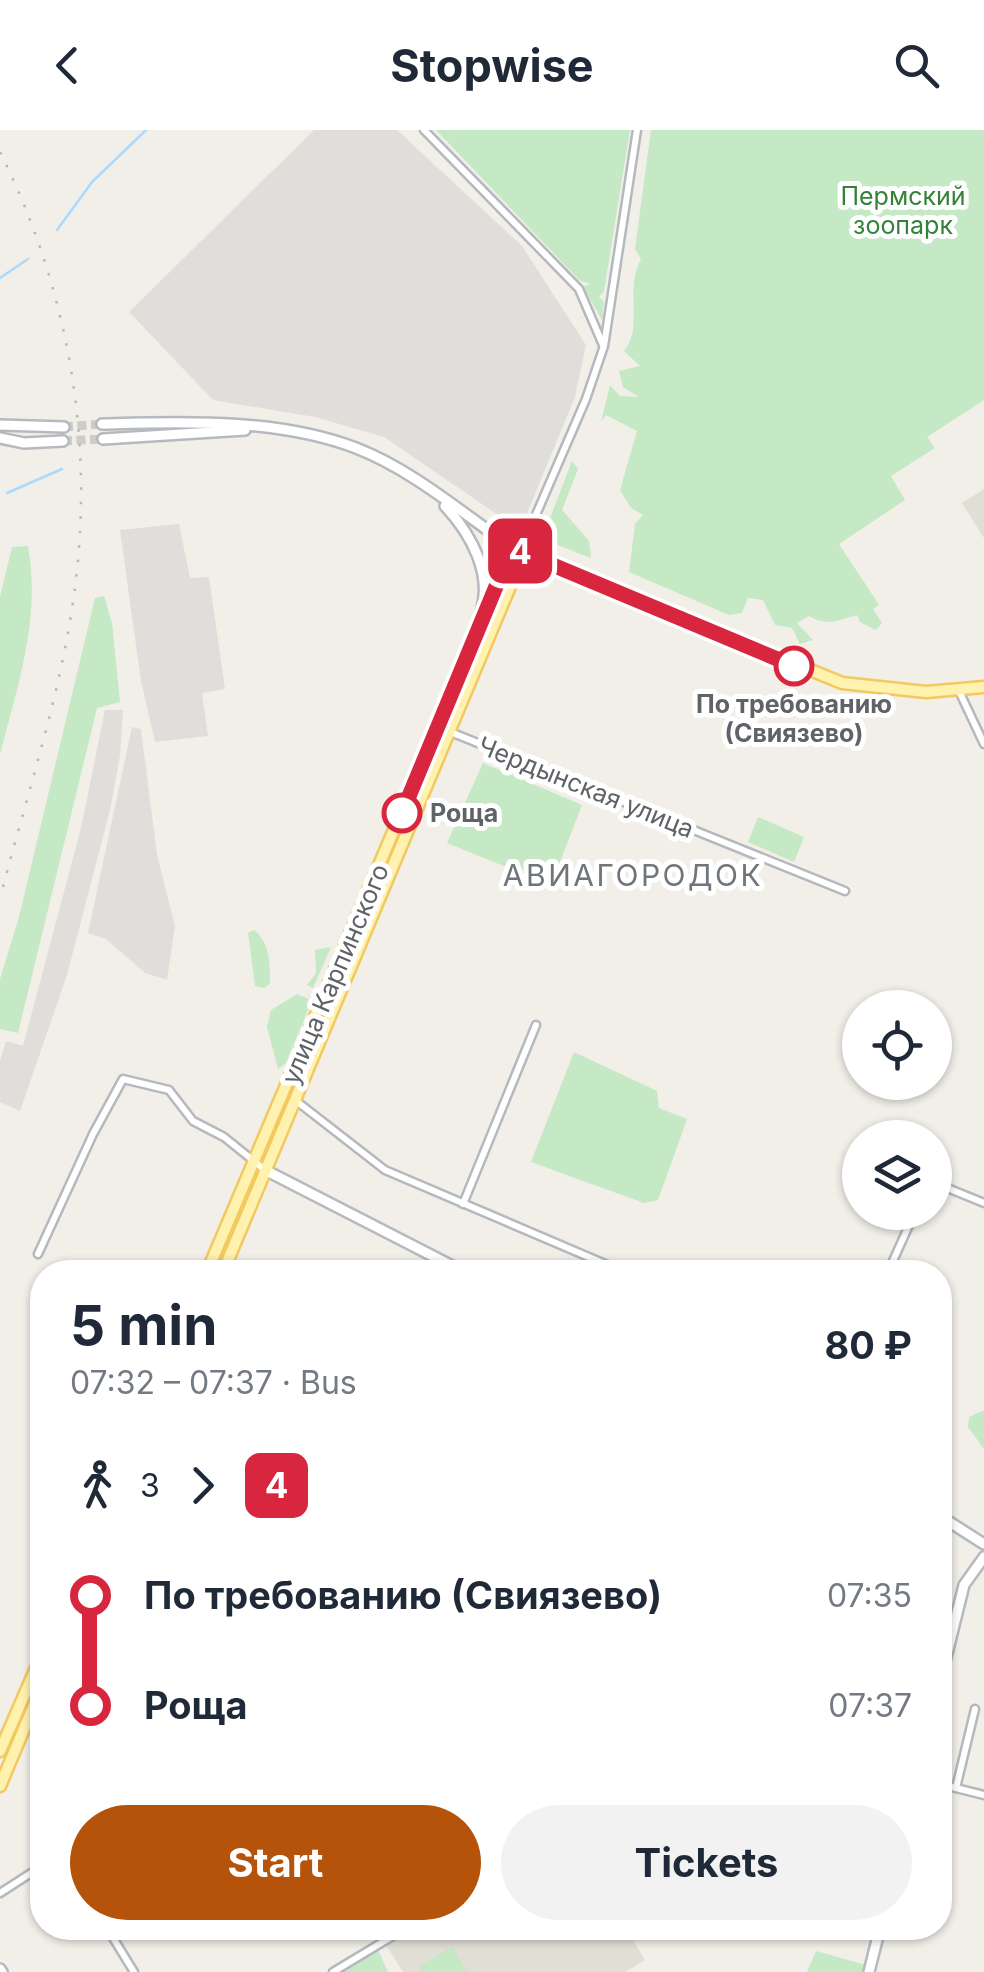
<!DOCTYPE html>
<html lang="en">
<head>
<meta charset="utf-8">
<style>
	body { margin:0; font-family:Inter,sans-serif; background:#f2f2f3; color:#1f2937; height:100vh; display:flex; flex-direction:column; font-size:38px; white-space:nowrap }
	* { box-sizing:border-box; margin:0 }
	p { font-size:32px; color:#747a83 }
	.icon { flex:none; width:55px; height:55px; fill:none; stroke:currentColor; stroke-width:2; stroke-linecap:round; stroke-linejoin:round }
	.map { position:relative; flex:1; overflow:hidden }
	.side { position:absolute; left:30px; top:1130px; width:922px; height:680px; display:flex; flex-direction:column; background:#fff; border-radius:40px; box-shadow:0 2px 8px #0004 }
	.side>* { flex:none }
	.badge { padding:0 20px; border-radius:15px; font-size:35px; line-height:65px }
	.fabs { position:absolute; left:842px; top:860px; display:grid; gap:20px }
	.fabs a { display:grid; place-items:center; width:110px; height:110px; border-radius:50%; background:#fff; box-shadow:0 2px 8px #0004; font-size:50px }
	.map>.badge { position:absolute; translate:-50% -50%; box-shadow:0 0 0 5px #fff }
	.legs { display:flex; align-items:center; gap:15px; height:110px; padding:0 40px; font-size:32px }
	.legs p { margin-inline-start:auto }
	.headline { display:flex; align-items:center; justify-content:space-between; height:170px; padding:0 40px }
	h1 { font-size:55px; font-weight:700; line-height:75px }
	.button { display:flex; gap:20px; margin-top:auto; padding:20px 40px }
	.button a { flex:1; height:115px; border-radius:60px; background:#b45309; color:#fff; font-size:40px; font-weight:700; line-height:115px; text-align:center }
	.button a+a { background:#f2f2f3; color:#1f2937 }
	ul { padding:0 40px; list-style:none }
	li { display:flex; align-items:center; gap:35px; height:110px; font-size:38px }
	li i { display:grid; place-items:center; width:15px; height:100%; margin:0 12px; background:currentColor }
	li i::after { content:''; width:25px; height:25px; margin:-12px; border:8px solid; border-radius:50%; background:#fff }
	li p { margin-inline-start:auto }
	li:first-child i { background:linear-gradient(#0000 50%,currentColor 0) }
	li:last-child i { background:linear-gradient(currentColor 50%,#0000 0) }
	header { display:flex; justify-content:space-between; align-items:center; height:130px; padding:0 40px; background:#fff; font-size:45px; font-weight:700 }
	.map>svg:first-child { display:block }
	.industrial { fill:#e0deda }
	.education { fill:#e1ded6 }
	.green { fill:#c5e8c5 }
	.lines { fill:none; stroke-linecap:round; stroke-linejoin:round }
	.stream { stroke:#aadaff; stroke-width:2.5 }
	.secondary-tunnel { stroke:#ccccc8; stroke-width:9; stroke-dasharray:9 4.5; stroke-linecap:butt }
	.street-casing { stroke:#b5b8bc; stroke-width:11 }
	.secondary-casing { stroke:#b6babf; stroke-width:14 }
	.primary-casing { stroke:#f2c960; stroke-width:15 }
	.street { stroke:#fff; stroke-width:6 }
	.secondary { stroke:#fff; stroke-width:9 }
	.primary { stroke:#fff2af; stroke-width:10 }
	.rail { stroke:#b6b7b8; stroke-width:2.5; stroke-dasharray:2.5 12; stroke-linecap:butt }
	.line-1-casing { stroke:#fff; stroke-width:22 }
	.line-1 { stroke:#d7263d; stroke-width:15 }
	.stop-1-dot { fill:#fff; stroke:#d7263d; stroke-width:5 }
	.labels { text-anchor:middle; stroke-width:10; stroke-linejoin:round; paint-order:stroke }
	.park-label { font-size:25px; fill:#348238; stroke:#fff }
	.stop-label { font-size:25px; font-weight:bold; fill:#5f6368; stroke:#fff }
	.street-label { font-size:25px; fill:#5f6368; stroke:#fff }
	.quarter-label { font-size:30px; letter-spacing:2.5px; fill:#70757a; stroke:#fff }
</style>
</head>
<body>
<header><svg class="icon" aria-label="back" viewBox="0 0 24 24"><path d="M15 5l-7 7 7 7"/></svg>Stopwise<svg class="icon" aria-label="search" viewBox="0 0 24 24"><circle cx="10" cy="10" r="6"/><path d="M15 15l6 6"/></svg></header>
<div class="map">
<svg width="984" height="1842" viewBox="0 0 984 1842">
	<rect width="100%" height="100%" fill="#f1efe8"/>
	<!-- industrial -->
	<g class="industrial">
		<polygon points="314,0 397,0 522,116 586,215 575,267 520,400 384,307 315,287 213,270 129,182"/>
		<polygon points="179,394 190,448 209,447 225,559 202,563 208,606 155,612 141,551 120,400"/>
		<polygon points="105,580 123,580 120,626 110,680 67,845 20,981 0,972 0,931 6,911 23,916 81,698"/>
		<polygon points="132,597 141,599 157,725 175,796 167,850 145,843 106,809 88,803"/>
	</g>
	<!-- education -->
	<g class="education">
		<polygon points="984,359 984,408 962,373"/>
		<polygon points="415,1798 626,1798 645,1830 625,1842 403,1842 386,1815"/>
	</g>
	<!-- green -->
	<g class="green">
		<polygon points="436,0 630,0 604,161 599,167 604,172 602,190 583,157 590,154 579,150"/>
		<path d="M651,0H984V270L927,307L935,318L891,346L905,370L839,414L879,475L873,479L882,493L876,500L860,492L857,485C839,490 828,497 809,486L797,493L813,510L800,514L792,498L775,495L763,470L748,468L742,483L729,485L629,442L635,394L643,385L631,378L620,360L637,301L606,285L601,292L610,255L620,266L639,267L623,257L619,241L640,236L624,221C644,198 624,160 641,129L635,119Z"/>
		<polygon points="572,331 578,339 562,380 589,411 591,428 542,409"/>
		<path d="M28,416C41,488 18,555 0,624V467L12,417Z"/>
		<polygon points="104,466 112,493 120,572 97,578 18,903 0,899 0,849 19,787 95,468"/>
		<polygon points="483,633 582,675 551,755 447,713"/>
		<polygon points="758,687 804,707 794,732 748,712"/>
		<path d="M254,800C270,812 270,834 270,853L265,858L255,856L248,803Z"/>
		<polygon points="331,817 313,858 307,855 316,843 315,820"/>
		<polygon points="297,864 309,869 310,875 286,933 278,939 267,897 271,880"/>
		<polygon points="574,922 657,961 659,978 687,989 658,1070 644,1073 531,1032"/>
		<polygon points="984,1280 984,1319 968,1297 969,1287"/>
		<polygon points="452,1816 467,1842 423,1842 420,1836"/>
		<polygon points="378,1820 388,1842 341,1842"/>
		<polygon points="816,1821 866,1835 864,1842 807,1842"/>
	</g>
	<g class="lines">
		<!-- stream -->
		<g class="stream">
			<polyline points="57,100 92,52 146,0"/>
			<polyline points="0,148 28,129"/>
			<polyline points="7,363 62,339"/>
		</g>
		<!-- secondary-tunnel -->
		<g class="secondary-tunnel">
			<polyline points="64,297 102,294"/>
			<polyline points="63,311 103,309"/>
		</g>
		<defs>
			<g id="street">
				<polyline points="424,0 579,159 603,215"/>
				<polyline points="513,418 529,401 586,269 604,216 637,0"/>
				<polyline points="959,561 984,614"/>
				<polyline points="438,597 845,761"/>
				<polyline points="295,970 385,1040 624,1142"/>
				<polyline points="935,1053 984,1073"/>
				<polyline points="463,1074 536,895"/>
				<polyline points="38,1124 93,1004 123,949 169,960 193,991 224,1007 265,1040"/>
				<polyline points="888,1142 915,1082"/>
				<polyline points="940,1654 984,1665"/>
				<polyline points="956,1658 975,1579"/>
				<polyline points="0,1763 42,1736"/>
				<polyline points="107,1798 134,1842"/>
				<polyline points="333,1842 406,1798"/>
			</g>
			<g id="secondary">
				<path d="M102,294C185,292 277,288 356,318C413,340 463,384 513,418"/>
				<polyline points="0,295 64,297"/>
				<polyline points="0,308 24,313 63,311"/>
				<polyline points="103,309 245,300"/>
				<path d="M445,376C471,404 493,444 481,482"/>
				<polyline points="265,1040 464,1142"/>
				<polyline points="940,1386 984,1414"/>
				<polyline points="940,1552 964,1455 984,1427"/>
				<polyline points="0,1839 2,1842"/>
				<polyline points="869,1842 880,1798"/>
			</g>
			<g id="primary">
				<polyline points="207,1142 513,418 842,553 926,562 984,557"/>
				<polyline points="223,1142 524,423"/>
				<polyline points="0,1621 42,1524"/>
				<polyline points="0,1656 42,1556"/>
			</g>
		</defs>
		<!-- street casing -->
		<use href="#street" class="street-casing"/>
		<!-- secondary casing -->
		<use href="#secondary" class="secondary-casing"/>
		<!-- primary casing -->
		<use href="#primary" class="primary-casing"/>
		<!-- street -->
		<use href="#street" class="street"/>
		<!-- secondary -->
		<use href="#secondary" class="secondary"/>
		<!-- primary -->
		<use href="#primary" class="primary"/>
		<!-- rail -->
		<path class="rail" d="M0,22C69,160 95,313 74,465C60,567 26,668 0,768"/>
	</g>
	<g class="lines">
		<defs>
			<polyline id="line-1" points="402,683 512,418 794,536"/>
		</defs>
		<!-- line-1 casing -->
		<use href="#line-1" class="line-1-casing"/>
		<!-- line-1 -->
		<use href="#line-1" class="line-1"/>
	</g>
	<!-- markers -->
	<g class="stop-1-dot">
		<circle cx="794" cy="536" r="18"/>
		<circle cx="402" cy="683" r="18"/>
	</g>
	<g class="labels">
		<!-- park labels -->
		<g class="park-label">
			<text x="903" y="75">Пермский<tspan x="903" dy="29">зоопарк</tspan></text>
		</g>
		<!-- stop labels -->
		<g class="stop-label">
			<text x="794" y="583">По требованию<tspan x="794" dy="29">(Свиязево)</tspan></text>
			<text x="430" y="692" text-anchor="start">Роща</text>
		</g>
		<!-- street labels -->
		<g class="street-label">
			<text transform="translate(586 657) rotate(22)" y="9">Чердынская улица</text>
			<text transform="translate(335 844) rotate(-67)" y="9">улица Карпинского</text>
		</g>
		<!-- quarter labels -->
		<g class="quarter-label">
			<text x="633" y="756">АВИАГОРОДОК</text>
		</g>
	</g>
</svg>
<div class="fabs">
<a><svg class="icon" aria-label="locate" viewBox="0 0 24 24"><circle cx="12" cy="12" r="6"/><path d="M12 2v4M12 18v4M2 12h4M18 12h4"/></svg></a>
<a><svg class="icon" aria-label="layers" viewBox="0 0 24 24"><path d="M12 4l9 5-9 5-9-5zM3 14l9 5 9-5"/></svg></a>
</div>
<b class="badge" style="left:520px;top:421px;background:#d7263d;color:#fff">4</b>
<section class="side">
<div class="headline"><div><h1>5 min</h1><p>07:32 – 07:37 · Bus</p></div><b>80 ₽</b></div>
<div class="legs"><svg class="icon" aria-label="walk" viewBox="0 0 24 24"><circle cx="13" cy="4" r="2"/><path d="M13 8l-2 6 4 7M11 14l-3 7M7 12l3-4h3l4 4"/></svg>3<svg class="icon" aria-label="forward" viewBox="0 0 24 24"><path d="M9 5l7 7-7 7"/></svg><b class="badge" style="background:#d7263d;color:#fff">4</b></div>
<ul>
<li><i style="color:#d7263d"></i><b>По требованию (Свиязево)</b><p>07:35</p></li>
<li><i style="color:#d7263d"></i><b>Роща</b><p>07:37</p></li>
</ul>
<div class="button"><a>Start</a><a>Tickets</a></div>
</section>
</div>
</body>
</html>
